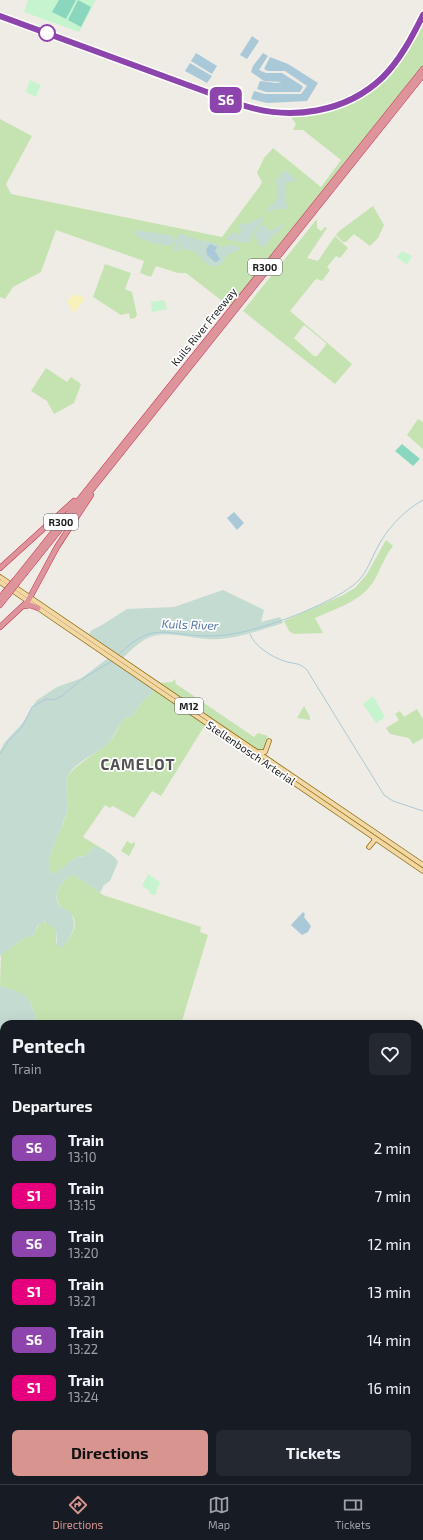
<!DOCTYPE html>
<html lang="en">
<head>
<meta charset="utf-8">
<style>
	body { margin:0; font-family:"Exo 2",sans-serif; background:#242831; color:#f1f3f6; height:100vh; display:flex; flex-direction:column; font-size:15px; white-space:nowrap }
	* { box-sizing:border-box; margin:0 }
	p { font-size:13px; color:#9ea1a6 }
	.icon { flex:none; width:22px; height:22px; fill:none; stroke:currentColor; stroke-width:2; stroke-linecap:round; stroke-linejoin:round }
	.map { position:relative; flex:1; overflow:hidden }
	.details { position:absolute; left:0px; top:1020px; width:423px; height:464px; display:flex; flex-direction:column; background:#171b24; border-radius:12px 12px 0 0; box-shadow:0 4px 16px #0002 }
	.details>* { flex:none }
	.badge { padding:0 8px; border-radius:6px; font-size:14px; line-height:26px }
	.map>.badge { position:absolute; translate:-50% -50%; box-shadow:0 0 0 2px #fff }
	h2 { padding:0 12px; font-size:15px; line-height:36px }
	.round { display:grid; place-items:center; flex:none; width:42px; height:42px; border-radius:6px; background:#242831 }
	.headline { display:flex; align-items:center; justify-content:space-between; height:68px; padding:0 12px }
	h1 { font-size:19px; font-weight:700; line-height:30px }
	.cta { display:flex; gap:8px; margin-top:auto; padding:8px 12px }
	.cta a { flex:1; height:46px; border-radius:6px; background:#d89590; color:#111; font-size:16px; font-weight:700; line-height:46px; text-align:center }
	.cta a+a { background:#242831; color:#f1f3f6 }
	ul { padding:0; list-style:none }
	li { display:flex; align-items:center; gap:12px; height:48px; padding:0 12px }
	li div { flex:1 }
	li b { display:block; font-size:15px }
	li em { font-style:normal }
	li .badge { min-width:44px; font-weight:700; text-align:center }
	.menu { display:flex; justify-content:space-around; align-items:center; height:56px; border-top:1px solid #363941; background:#171b24; font-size:11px; color:#9ea1a6 }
	.menu a { display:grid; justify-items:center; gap:2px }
	.menu .active { color:#d89590 }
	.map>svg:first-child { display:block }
	.grass { fill:#c5e3b0; fill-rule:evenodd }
	.wetland { fill:#c4dbd2; fill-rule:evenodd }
	.sand { fill:#f8f1b9 }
	.park { fill:#c6f4ce }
	.pitch { fill:#8bd6bf }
	.water { fill:#aac9d8 }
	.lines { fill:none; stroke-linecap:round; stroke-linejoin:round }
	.stream { stroke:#aac9d8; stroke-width:1 }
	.secondary-casing { stroke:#596b0f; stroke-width:5 }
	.primary-casing { stroke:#8a6c0e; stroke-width:5.5 }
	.motorway-casing { stroke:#c9355b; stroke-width:6 }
	.secondary { stroke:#ecf3be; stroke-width:3.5 }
	.primary { stroke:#f3d8a5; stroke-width:4 }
	.motorway { stroke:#de949b; stroke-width:5 }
	.rail-casing { stroke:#6c6c6c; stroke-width:2.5 }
	.rail { stroke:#fff; stroke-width:1; stroke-dasharray:3; stroke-linecap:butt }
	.motorway-bridge-casing { stroke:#c9355b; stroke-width:6; stroke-linecap:butt }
	.motorway-bridge { stroke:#de949b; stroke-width:5 }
	.line-casing { stroke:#fff; stroke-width:9 }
	.line { stroke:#8e44ad; stroke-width:6 }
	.stop-dot { fill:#fff; stroke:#8e44ad; stroke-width:2 }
	.labels { text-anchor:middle; stroke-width:3.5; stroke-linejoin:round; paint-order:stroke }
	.shield { fill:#fff; stroke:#626262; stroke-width:1 }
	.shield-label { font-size:10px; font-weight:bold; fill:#1e1e1e }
	.street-label { font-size:11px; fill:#1e1e1e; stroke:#fff }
	.water-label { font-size:12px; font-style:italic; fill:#5475a5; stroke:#fff }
	.district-label { font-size:15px; font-weight:bold; letter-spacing:1px; fill:#515151; stroke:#fff }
</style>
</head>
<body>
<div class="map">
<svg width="423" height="1484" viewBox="0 0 423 1484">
	<rect width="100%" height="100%" fill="#eeece5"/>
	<!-- grass -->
	<g class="grass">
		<path d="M423,21V66L230,307L186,273H178L156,266L151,277L140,273L144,261L56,230L41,272L13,287L5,299L0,297V119L32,136L6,184L11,194L222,237L260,186L262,182L257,173L264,158L273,148L321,187L341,160L303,130H293L296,124L289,114C353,111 396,76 423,21Z"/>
		<polygon points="373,206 384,225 378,238 370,246 354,234 346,242 343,242 336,235 338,232"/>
		<path d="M317,219V228L321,231L325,227L327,228L307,258L318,261L335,236L348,248L340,258L336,256L327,267L330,270L322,281L317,279L315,280L290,311L352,364L335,384L243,311ZM304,325L326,343V345L317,356H314L294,338Z"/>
		<polygon points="105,264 131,273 125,289 132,292 137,315 135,318 130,319 129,313 121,315 93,297"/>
		<polygon points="46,368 67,382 71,377 81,384 74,403 54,414 47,401 31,391"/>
		<polygon points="418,419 423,422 423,449 407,435"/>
		<path d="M386,540L393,546C385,556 381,568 375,579C362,602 336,608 315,618L323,633L294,634L289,631L284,621L343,595L355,588L367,574Z"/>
		<polygon points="175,679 176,684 254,737 258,733 268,736 264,750 260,751 160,683 172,682"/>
		<path d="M154,690L205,725L161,796L152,791L134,818L113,806L110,808L105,805L83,837L106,851L94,847L85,856C72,856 71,864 61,870C59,872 55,873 52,874C42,864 59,835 63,824C66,816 69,807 68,799C68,792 65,783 67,777C79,761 96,755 110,741C119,731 118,718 133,716L139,706Z"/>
		<polygon points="304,706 310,717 310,720 297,718"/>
		<polygon points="417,709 423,719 423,738 413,744 409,738 390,734 386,728 399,720 395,714 400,711 404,717"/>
		<polygon points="127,841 132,844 134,841 135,845 129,856 121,851"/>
		<path d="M73,874L103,895L201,927L200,932L208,935L181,1024H34L36,1015C33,1011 32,1008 30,1003C26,993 10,990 0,986L1,955L24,938L34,935L37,927L42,922H48L56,930V943L64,945C71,938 80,923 71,914C67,911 61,908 59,904C52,893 64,879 73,874Z"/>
		<rect x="0" y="1051" width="4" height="96"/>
		<polygon points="419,1142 423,1143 423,1223 419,1228"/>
		<polygon points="31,1480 59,1480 62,1484 29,1484"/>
		<polygon points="140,1480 216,1480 216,1484 138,1484"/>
	</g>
	<!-- wetland -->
	<g class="wetland">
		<path d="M287,171L297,181L286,183C284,193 286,200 287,209H276L266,212L271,205L275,203L278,196L276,181L279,178L281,173Z"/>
		<polygon points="264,216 264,219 253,233 249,243 228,240 228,237 232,233 239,234 242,229 238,226 242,223 248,224"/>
		<polygon points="283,223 283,227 270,239 265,248 258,244 258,242 254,235 261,225 264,225 268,231 279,227"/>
		<path d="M135,230L170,235L174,237L175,241L171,246C159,244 142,242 134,233Z"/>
		<path d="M180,234L200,240L216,243L219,246H228L230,244L241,248L233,253L227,255L219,266H211L203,261L199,255L191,250H183L181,244H179V251L173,250L178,235ZM212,245L217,247L215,251L219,257L218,261H213L207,255L206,249Z"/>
		<path d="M223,590L264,610L261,622L280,617L283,623C264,629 239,638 220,639C198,641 174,631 153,636C142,639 131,650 123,658L89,634L92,630L102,625L127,609L174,607Z"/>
		<path d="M108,658L154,690L139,706L133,716C119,718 118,730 110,741C98,755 75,760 67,778C65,783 68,793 68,799C69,807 66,815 63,823C60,834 42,864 52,874C66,869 70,856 85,856L94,847C101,847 115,855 118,862L110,881L104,885L100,893L73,874C64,879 50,895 60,906C63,909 68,910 71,913C78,927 71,937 62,948L57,946L56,930L45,921L37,926L34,935L24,938L0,956V751L5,742L22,724L36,701L57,687L82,678Z"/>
		<path d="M0,986C11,990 25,990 30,1003C32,1008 33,1011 36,1015L34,1024H4V1051H0Z"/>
		<polygon points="0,1147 4,1147 4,1209 0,1215"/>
	</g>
	<!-- sand -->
	<polygon class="sand" points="74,294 85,298 76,311 73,312 67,301"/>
	<!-- park -->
	<g class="park">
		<polygon points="28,0 96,0 79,32 24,12"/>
		<polygon points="30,80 41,85 36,97 26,92"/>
		<polygon points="402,251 412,256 407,265 397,257"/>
		<polygon points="164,300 167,309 152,312 151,302"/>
		<polygon points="373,696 385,717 376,723 363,704"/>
		<polygon points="148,874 160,882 155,895 150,894 150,891 142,886"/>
	</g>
	<!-- pitch -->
	<g class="pitch">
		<polygon points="59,0 76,0 66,19 52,12"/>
		<polygon points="78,0 91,7 81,27 68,20"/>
		<polygon points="402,444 420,459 413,466 395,451"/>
	</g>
	<!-- water -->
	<g class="water">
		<polygon points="252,36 259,41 247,59 240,55"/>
		<polygon points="196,53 217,66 212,74 191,61"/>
		<polygon points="263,53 268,56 259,70 266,73 282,73 301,85 303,87 300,92 266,92 257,89 260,81 276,83 282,82 264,81 251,72 253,66"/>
		<polygon points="270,57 288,64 318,83 307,101 267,103 251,99 254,91 265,94 301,94 307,86 285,71 268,71 264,69"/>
		<polygon points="190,63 212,76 207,83 185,71"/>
		<polygon points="210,244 217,247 215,251 220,259 218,261 215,262 207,255 206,249"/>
		<polygon points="234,512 244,523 237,530 227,518"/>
		<polygon points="303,912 305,914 304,917 311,926 308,932 302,935 291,925"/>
	</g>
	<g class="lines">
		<!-- stream -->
		<g class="stream">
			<path d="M250,634C254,646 272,657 284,661C292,664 300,662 307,670L384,795L393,801L423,811"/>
			<path d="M117,656C155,619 164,636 209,636C231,636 253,630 274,623C296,616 345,596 360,579C367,571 371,560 376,550C386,530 403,511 423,500"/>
			<polyline points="0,754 9,740 22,727 32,707 46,699 54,700 62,696 82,679 112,661"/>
			<polyline points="0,1200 4,1193"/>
			<polyline points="0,1205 4,1203"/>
		</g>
		<defs>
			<g id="secondary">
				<polyline points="419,1229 423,1225"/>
				<polyline points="0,1391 4,1397"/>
				<polyline points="65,1480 69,1484"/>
				<polyline points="255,1480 256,1484"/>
			</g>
			<g id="primary">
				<polyline points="0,577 423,865"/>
				<polyline points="0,582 423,871"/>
				<polyline points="259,752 265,752 269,741"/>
				<polyline points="369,847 374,841 374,838"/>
			</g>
			<g id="motorway">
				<polyline points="0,568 74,501"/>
				<polyline points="15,580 423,69"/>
				<polyline points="18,582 423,75"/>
				<polyline points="0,598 4,593"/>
				<polyline points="0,605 8,595"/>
				<polyline points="25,606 30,605 38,608"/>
				<polyline points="0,627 28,601 57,547 91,495"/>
			</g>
		</defs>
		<!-- secondary casing -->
		<use href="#secondary" class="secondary-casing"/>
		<!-- primary casing -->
		<use href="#primary" class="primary-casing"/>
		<!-- motorway casing -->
		<use href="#motorway" class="motorway-casing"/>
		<!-- secondary -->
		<use href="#secondary" class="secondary"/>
		<!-- primary -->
		<use href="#primary" class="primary"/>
		<!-- motorway -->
		<use href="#motorway" class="motorway"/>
		<defs>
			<path id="rail" d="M0,15L242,104C290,120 346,111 383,75C400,58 412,35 423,13"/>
		</defs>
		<!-- rail casing -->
		<use href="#rail" class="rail-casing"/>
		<!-- rail -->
		<use href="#rail" class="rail"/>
		<defs>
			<g id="motorway-bridge">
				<polyline points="4,593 15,580"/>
				<polyline points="8,595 18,582"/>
			</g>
		</defs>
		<!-- motorway-bridge casing -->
		<use href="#motorway-bridge" class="motorway-bridge-casing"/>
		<!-- motorway-bridge -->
		<use href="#motorway-bridge" class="motorway-bridge"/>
	</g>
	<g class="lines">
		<defs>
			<path id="line" d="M0,16L242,105C290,121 346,113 383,77C400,60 412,37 423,15"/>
		</defs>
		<!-- line casing -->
		<use href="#line" class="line-casing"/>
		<!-- line -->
		<use href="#line" class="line"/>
	</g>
	<!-- markers -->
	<circle class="stop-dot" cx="47" cy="33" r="8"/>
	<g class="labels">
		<!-- shield labels -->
		<g class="shield">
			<rect x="248" y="259" width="34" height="16" rx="3"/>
			<rect x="44" y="514" width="34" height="16" rx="3"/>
			<rect x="175" y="698" width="28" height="16" rx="3"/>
		</g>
		<g class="shield-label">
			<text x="265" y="271">R300</text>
			<text x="61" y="526">R300</text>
			<text x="189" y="710">M12</text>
		</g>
		<!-- street labels -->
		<g class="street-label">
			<text transform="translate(204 327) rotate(-51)" y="4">Kuils River Freeway</text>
			<text transform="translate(251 753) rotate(34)" y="4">Stellenbosch Arterial</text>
		</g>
		<!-- water labels -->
		<g class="water-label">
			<text transform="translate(190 625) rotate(2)" y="4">Kuils River</text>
		</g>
		<!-- district labels -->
		<g class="district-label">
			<text x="138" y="770">CAMELOT</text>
		</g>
	</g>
</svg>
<b class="badge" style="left:226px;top:100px;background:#8e44ad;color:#fff">S6</b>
<section class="details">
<div class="headline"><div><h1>Pentech</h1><p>Train</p></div><a class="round"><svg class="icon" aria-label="heart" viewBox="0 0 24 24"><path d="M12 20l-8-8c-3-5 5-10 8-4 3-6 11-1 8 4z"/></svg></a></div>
<h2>Departures</h2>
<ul>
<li><span class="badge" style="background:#8e44ad;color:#fff">S6</span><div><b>Train</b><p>13:10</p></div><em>2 min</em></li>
<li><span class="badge" style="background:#e6007e;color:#fff">S1</span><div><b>Train</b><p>13:15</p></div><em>7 min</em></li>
<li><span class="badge" style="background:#8e44ad;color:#fff">S6</span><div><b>Train</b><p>13:20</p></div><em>12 min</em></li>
<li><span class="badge" style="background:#e6007e;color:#fff">S1</span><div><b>Train</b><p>13:21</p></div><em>13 min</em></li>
<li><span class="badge" style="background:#8e44ad;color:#fff">S6</span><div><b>Train</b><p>13:22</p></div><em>14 min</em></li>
<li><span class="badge" style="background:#e6007e;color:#fff">S1</span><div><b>Train</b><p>13:24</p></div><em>16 min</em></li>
</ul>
<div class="cta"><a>Directions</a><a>Tickets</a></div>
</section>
</div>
<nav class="menu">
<a class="active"><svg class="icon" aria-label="directions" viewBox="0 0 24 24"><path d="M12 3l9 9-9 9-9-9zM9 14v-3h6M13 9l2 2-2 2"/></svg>Directions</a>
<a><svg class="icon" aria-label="map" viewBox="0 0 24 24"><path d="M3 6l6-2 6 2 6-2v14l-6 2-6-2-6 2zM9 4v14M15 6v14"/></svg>Map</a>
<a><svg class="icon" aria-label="tickets" viewBox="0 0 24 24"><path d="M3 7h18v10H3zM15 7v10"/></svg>Tickets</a>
</nav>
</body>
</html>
